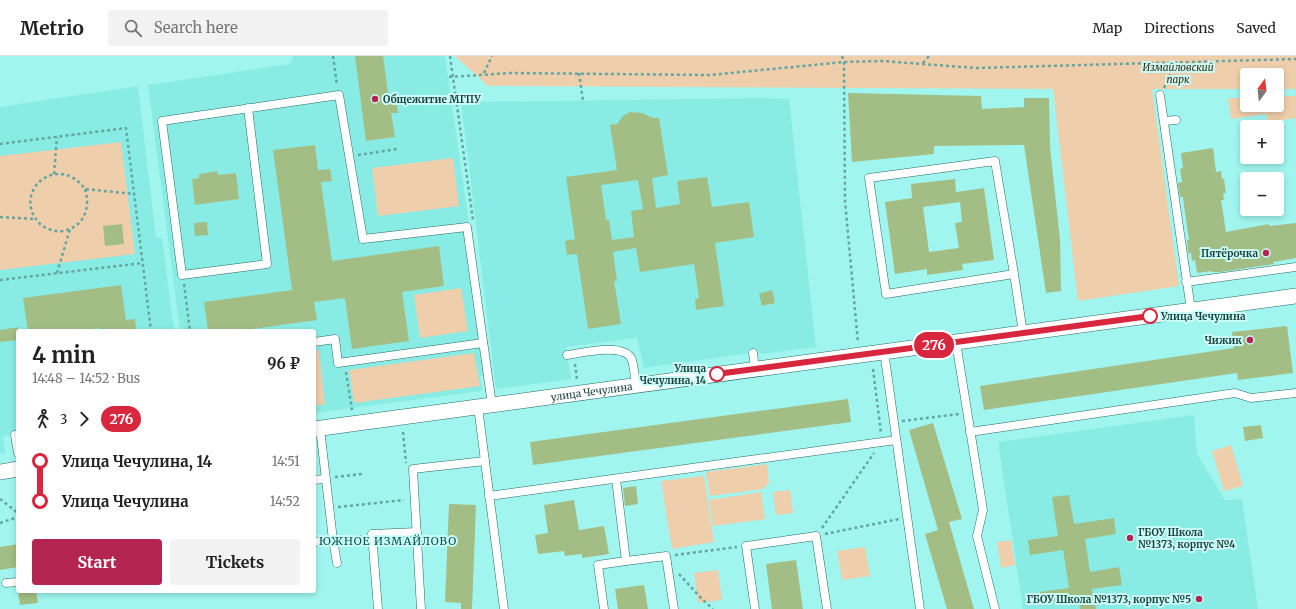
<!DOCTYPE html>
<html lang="en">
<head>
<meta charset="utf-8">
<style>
	body { margin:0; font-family:Merriweather,serif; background:#f2f2f2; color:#222; height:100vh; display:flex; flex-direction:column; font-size:15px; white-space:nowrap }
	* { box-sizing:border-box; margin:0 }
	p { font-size:13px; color:#767676 }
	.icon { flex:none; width:22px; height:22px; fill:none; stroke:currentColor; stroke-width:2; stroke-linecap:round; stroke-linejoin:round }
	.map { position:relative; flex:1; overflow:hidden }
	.panel { position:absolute; left:16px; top:273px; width:300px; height:264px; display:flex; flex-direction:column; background:#fff; border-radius:4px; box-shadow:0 2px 6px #0003 }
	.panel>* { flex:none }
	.badge { padding:0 8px; border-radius:13px; font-size:14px; line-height:26px }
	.needle { width:26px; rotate:15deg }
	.fabs { position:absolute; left:1240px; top:12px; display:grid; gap:8px }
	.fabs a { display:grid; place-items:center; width:44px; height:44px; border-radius:4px; background:#fff; box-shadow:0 2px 6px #0003; font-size:20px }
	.map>.badge { position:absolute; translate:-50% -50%; box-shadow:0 0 0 2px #fff }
	.legs { display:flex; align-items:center; gap:6px; height:44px; padding:0 16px; font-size:13px }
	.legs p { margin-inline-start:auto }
	.summary { display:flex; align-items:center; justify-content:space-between; height:68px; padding:0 16px }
	h1 { font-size:22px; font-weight:700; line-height:30px }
	.primary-button { display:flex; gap:8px; margin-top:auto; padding:8px 16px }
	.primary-button a { flex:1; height:46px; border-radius:4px; background:#b42451; color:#fff; font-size:16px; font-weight:700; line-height:46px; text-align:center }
	.primary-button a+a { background:#f2f2f2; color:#222 }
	ul { padding:0 16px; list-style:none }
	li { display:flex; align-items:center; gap:14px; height:40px; font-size:15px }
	li i { display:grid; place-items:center; width:6px; height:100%; margin:0 5px; background:currentColor }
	li i::after { content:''; width:10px; height:10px; margin:-5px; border:3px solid; border-radius:50%; background:#fff }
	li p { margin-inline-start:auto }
	li:first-child i { background:linear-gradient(#0000 50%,currentColor 0) }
	li:last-child i { background:linear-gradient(currentColor 50%,#0000 0) }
	header { display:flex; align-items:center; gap:24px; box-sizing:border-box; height:56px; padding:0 20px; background:#fff; border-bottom:1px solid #e0e0e0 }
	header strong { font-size:19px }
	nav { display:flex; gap:22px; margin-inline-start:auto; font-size:14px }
	.search { width:280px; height:36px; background:#f2f2f2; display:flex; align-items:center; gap:10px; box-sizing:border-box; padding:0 14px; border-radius:4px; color:#767676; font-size:15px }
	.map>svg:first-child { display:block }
	.built { fill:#89ece4 }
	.green { fill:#efceac }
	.building { fill:#a3be85; fill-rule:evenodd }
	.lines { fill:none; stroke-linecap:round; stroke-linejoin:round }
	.service-casing { stroke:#276a65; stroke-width:9 }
	.minor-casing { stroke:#276a65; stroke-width:16 }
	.path { stroke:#65a5a0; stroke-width:2.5; stroke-dasharray:3 3; stroke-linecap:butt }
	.service { stroke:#fff; stroke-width:8 }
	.minor { stroke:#fff; stroke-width:15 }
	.line-1-casing { stroke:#fff; stroke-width:9 }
	.line-1 { stroke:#d7263d; stroke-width:6 }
	.poi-dot { fill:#b42451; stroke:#cbfdf8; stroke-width:1.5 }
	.stop-1-dot { fill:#fff; stroke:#d7263d; stroke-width:2 }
	.labels { text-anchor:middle; stroke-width:4; stroke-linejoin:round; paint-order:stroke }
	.park-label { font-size:10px; font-style:italic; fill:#3a250b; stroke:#cbfdf8 }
	.poi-label { font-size:10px; font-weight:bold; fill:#1a3f3c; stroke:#cbfdf8; text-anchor:end }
	.stop-label { font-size:10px; font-weight:bold; fill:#1a3f3c; stroke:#cbfdf8; text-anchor:start }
	.street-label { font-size:10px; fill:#1a3f3c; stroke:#cbfdf8 }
	.neighbourhood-label { font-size:11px; letter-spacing:1px; fill:#06534f; stroke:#cbfdf8 }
</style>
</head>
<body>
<header>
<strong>Metrio</strong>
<div class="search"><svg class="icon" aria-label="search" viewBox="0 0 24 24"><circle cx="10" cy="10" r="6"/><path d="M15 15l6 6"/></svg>Search here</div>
<nav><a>Map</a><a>Directions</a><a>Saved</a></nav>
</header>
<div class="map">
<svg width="1296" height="553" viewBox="0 0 1296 553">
	<rect width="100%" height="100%" fill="#a0f6ef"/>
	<!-- built -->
	<g class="built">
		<polygon points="293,0 445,0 491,319 480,320 482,335 314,357 314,275 180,275 148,29 290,8"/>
		<polygon points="138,30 156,182 162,182 174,275 18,275 18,378 3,380 5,397 0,397 0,51"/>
		<polygon points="763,42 789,43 816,291 762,298 757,296 644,312 637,282 566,291 571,323 496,333 461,46"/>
		<polygon points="1194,359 1197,398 1225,444 1242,443 1258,553 1023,553 998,386"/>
	</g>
	<!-- green -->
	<g class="green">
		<polygon points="455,0 1296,0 1296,33 1277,33 1277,19 1247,19 1247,33 1152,33 1179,230 1078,245 1053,33 488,30"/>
		<polygon points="1277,40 1296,40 1296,62 1268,66 1266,58 1231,63 1228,42 1247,42 1247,49 1277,49"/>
		<polygon points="121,86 135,198 0,214 0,100"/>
		<polygon points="453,102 459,150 378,160 372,112"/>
		<polygon points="461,232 468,275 420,282 414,239"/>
		<polygon points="319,294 325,348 314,350 314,295"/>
		<polygon points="474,297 480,330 354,347 349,314"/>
		<polygon points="1231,389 1243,430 1224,435 1212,395"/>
		<polygon points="767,408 769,427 763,433 710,440 706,416"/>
		<polygon points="704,420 714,486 672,493 661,425"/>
		<polygon points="790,434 793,457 776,459 773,436"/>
		<polygon points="761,436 765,463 713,470 709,444"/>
		<polygon points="1011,484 1015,509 1001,512 997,486"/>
		<polygon points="865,491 870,520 842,524 837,495"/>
		<polygon points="718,514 722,544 698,547 694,517"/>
	</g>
	<!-- building -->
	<g class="building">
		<polygon points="355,0 383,0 389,43 396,42 398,57 391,57 395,81 366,85"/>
		<polygon points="848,37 981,40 982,53 1024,51 1024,42 1049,42 1050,91 1060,184 1061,235 1046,237 1024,89 934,90 934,98 852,106"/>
		<path d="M630,56L642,57L653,62H659L668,119L652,122L656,152L680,148L677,125L707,121L712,151L749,146L754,181L715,187L724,250L696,254L695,243L699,242L694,208L640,216L636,192L613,196L617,225H614L621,268L588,273L577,198L567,199L565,185L575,183L566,121L617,114L610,69L617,68L623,60ZM638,124L643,153L631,155L634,181L612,184L609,164H606L601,129Z"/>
		<polygon points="315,89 318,114 330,113 332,125 321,126 332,205 439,190 444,230 402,236 409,285 352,293 345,242 314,246 317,264 238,275 208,275 204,246 292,234 273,94"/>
		<polygon points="1213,92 1216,116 1221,115 1222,123 1224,123 1226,137 1223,137 1224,144 1221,144 1226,176 1269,168 1269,170 1296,167 1296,202 1273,206 1274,208 1220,216 1211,216 1211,215 1197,217 1195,204 1192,205 1191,197 1188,197 1187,184 1189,184 1184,150 1183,141 1180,141 1178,127 1182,126 1180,113 1183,112 1181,97"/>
		<polygon points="217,115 218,119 236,117 239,143 195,149 192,123 199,122 199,118"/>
		<path d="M955,123L956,136L984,132L994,204L962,208L963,214L927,219V213L895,218L885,146L912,142L911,128ZM960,146L962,166L955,167L959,192L929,196L923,151Z"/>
		<polygon points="207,166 208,179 195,180 194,167"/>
		<polygon points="122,168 124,188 105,190 103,170"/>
		<polygon points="121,229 126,264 135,263 136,273 127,275 101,275 100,272 74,275 28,275 23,242"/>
		<polygon points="772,234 775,247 762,250 759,238"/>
		<polygon points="1287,270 1293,317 1238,324 1237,317 984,354 980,330 1234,292 1232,276"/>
		<polygon points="18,271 18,284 0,286 0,274"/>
		<polygon points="848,343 851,366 533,409 530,386"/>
		<polygon points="933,367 962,463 949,466 974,553 947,553 925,478 938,474 909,374"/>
		<polygon points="1261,369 1263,382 1245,385 1243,371"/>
		<polygon points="636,430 638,448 625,450 623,432"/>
		<polygon points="1069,439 1074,468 1114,462 1116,478 1085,483 1090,516 1119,511 1122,529 1092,533 1096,553 1080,553 1078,543 1041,548 1040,536 1069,532 1063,494 1030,499 1028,484 1058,480 1052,441"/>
		<polygon points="574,444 579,474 604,470 609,498 582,502 582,498 565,500 564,495 538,498 535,479 548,477 544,449"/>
		<polygon points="449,448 476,449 472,553 461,553 461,547 445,546"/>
		<polygon points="18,488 18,511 0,514 0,491"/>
		<polygon points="796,504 803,553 772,553 766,508"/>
		<polygon points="644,529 648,553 618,553 615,533"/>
		<polygon points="36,535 38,547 20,549 18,536"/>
	</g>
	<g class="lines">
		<defs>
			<g id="service">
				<polyline points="1160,39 1191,254"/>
				<polyline points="248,52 267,208 182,219 162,65 339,39 363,183 467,171 492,349"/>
				<polyline points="1164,65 1176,64"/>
				<polyline points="1014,218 995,105 869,122 886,238 1014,218 1023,277"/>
				<polyline points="1186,226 1296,211"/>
				<polyline points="314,286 335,283 338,307 483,287"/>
				<polyline points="956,286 983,454 977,480 995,553"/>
				<polyline points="884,295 920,553"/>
				<polyline points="753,297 755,313"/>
				<path d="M567,299C582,297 625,286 632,304C634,312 635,321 636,329"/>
				<polyline points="478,351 504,553"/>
				<polyline points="970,376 1235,337 1251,342 1296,337"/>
				<polyline points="15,379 18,397"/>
				<polyline points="314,424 324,423"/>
				<polyline points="489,440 896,384"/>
				<polyline points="333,484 337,507"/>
				<polyline points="314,486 333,484 320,372"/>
				<polyline points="626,505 666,500 674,553"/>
				<polyline points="6,527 18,526"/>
				<polyline points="378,553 372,478 417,476"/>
				<polyline points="421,553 413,413 485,405"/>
				<polyline points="604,553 598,509 626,505 616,423"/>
				<polyline points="755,553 746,490 816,480 827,553"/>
			</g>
			<g id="minor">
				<path id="s1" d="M314,373L1296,240"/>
				<polyline points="0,416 18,413"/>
			</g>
		</defs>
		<!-- service casing -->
		<use href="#service" class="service-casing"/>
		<!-- minor casing -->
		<use href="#minor" class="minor-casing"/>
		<!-- path -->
		<g class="path">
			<polyline points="333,0 337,29"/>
			<polyline points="450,0 473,164"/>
			<polyline points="842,0 844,6 845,145 858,287"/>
			<polyline points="923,7 929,0"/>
			<polyline points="484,17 492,0"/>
			<polyline points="579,17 583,45"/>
			<polyline points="449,21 510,17 710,19 844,6 882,5 976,12 1296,3"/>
			<polyline points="1164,32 1176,6"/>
			<polyline points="0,88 126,72 151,275"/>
			<polyline points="358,99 397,93"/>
			<polyline points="54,118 57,81"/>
			<path d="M85,133C91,152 84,171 63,175C55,176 46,173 40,168C10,137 57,95 85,133L134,138"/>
			<polyline points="0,161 35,163"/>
			<polyline points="57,217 70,173"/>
			<polyline points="0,224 143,207"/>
			<polyline points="184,228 190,275"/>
			<polyline points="575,308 577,324"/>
			<polyline points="873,313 881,377"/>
			<polyline points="346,316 352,354"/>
			<polyline points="902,365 959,358"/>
			<polyline points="403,376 406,407"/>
			<polyline points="335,421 362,418"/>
			<polyline points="17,429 18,435"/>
			<polyline points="0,443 18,457"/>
			<polyline points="338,451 404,444"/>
			<polyline points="0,467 18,461"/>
			<polyline points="822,472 874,397"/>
			<polyline points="825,478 899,463"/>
			<polyline points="341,483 362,480"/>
			<polyline points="675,499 737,491"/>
			<polyline points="679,518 702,543 713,553"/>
		</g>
		<!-- service -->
		<use href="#service" class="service"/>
		<!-- minor -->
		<use href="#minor" class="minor"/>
	</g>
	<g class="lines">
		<defs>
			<polyline id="line-1" points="717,318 1150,260"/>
		</defs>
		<!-- line-1 casing -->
		<use href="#line-1" class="line-1-casing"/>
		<!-- line-1 -->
		<use href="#line-1" class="line-1"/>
	</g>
	<!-- markers -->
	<g class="poi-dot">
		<circle cx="375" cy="43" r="4"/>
		<circle cx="1266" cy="197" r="4"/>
		<circle cx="1250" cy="284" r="4"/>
		<circle cx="1130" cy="482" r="4"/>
		<circle cx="1199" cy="543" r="4"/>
	</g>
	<g class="stop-1-dot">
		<circle cx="1150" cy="260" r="7"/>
		<circle cx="717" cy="318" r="7"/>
	</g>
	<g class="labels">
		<!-- park labels -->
		<g class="park-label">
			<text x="1178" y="15">Измайловский<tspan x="1178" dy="12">парк</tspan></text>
		</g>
		<!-- poi labels -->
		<g class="poi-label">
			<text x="383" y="47" text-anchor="start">Общежитие МГПУ</text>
			<text x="1258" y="201">Пятёрочка</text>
			<text x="1242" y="288">Чижик</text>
			<text x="1138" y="480" text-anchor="start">ГБОУ Школа<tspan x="1138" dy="12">№1373, корпус №4</tspan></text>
			<text x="1191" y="547">ГБОУ Школа №1373, корпус №5</text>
		</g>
		<!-- stop labels -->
		<g class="stop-label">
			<text x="1161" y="264">Улица Чечулина</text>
			<text x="706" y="316" text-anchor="end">Улица<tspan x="706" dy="12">Чечулина, 14</tspan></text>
		</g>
		<!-- street labels -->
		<g class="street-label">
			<text dy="4" stroke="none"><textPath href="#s1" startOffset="280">улица Чечулина</textPath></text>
		</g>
		<!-- neighbourhood labels -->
		<g class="neighbourhood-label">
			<text x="388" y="489">ЮЖНОЕ ИЗМАЙЛОВО</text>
		</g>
	</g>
</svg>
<div class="fabs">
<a><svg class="needle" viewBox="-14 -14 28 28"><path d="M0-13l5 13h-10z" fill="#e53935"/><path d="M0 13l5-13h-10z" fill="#767676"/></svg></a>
<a>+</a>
<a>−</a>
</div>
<b class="badge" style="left:934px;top:289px;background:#d7263d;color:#fff">276</b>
<section class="panel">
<div class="summary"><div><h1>4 min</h1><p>14:48 – 14:52 · Bus</p></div><b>96 ₽</b></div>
<div class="legs"><svg class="icon" aria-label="walk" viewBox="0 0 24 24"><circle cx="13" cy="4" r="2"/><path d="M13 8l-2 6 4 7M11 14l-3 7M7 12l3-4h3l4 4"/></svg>3<svg class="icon" aria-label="forward" viewBox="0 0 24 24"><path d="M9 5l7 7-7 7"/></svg><b class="badge" style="background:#d7263d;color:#fff">276</b></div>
<ul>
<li><i style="color:#d7263d"></i><b>Улица Чечулина, 14</b><p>14:51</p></li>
<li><i style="color:#d7263d"></i><b>Улица Чечулина</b><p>14:52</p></li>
</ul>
<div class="primary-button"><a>Start</a><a>Tickets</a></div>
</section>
</div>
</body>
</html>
